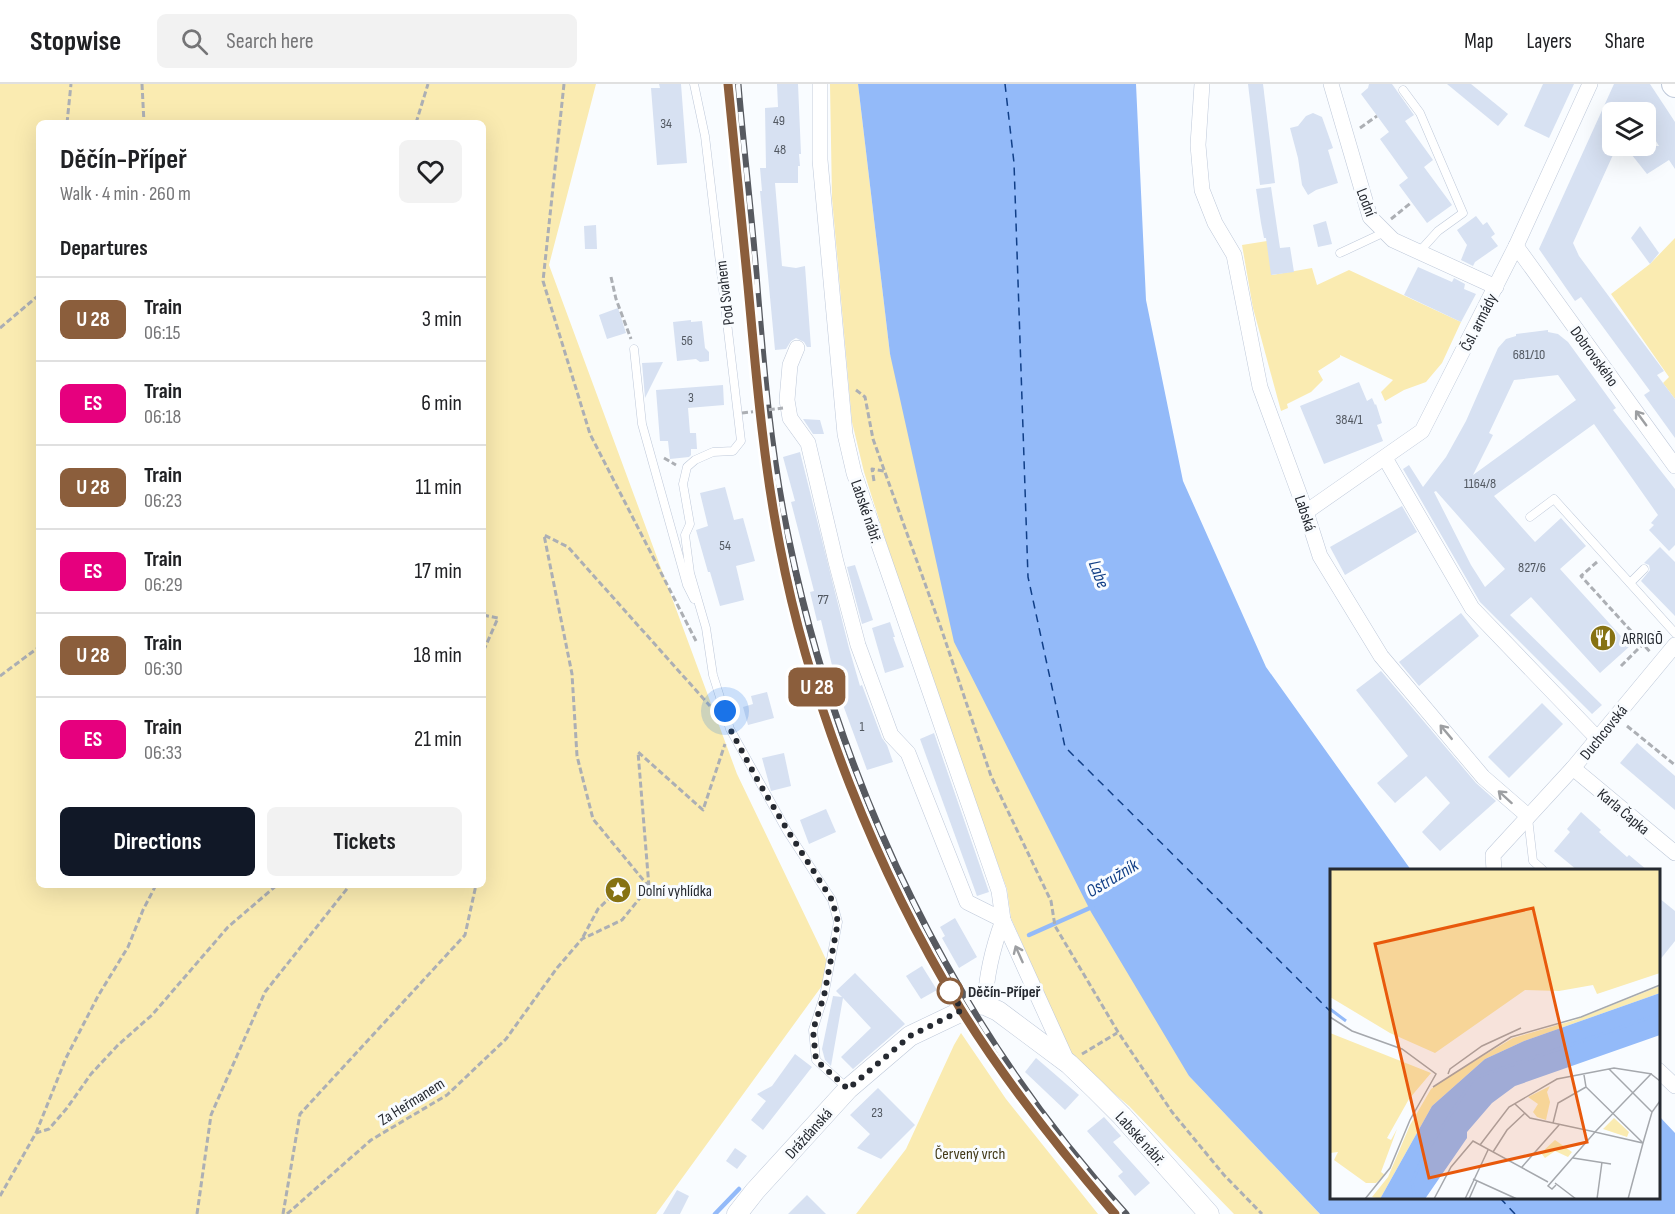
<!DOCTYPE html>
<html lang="en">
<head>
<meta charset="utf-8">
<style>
	body { margin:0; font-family:"Sofia Sans Condensed",sans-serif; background:#f2f2f2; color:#202124; height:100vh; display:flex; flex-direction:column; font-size:22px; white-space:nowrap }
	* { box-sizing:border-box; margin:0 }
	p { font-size:20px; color:#757577 }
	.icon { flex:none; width:33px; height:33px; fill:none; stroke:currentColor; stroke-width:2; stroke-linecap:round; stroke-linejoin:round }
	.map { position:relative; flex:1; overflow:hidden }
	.details { position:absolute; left:36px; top:36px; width:450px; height:768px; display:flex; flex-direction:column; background:#fff; border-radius:9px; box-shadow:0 6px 24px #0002 }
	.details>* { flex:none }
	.badge { padding:0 12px; border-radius:9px; font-size:21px; line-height:39px }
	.fabs { position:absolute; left:1602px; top:18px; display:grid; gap:12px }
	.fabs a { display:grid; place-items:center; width:54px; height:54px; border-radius:9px; background:#fff; box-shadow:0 6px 24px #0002; font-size:30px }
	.you { position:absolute; width:30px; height:30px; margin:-15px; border:4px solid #fff; border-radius:50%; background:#1a73e8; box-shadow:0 0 0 9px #1a73e833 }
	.map>.badge { position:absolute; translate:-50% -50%; box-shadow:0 0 0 3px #fff }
	h2 { padding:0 24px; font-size:22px; line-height:54px }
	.round { display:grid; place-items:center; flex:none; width:63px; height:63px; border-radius:9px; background:#f2f2f2 }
	.headline { display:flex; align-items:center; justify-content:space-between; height:102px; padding:0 24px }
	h1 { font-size:28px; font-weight:700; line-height:45px }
	.primary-button { display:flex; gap:12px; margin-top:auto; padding:12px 24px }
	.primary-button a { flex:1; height:69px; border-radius:9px; background:#111827; color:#fff; font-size:24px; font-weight:700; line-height:69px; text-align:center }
	.primary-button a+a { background:#f2f2f2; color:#202124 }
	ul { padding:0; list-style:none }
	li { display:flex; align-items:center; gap:18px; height:84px; padding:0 24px; border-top:2px solid #e0e0e0 }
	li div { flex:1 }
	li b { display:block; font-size:22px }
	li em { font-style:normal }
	li .badge { min-width:66px; font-weight:700; text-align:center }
	header { display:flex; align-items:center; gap:36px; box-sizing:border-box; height:84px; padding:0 30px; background:#fff; border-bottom:2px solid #e0e0e0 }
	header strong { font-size:28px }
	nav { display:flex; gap:33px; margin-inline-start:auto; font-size:21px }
	.search { width:420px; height:54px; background:#f2f2f2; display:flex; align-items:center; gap:15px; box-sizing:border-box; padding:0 21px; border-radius:9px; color:#757577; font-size:22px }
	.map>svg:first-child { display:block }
	.green { fill:#faebb1; fill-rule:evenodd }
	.water { fill:#93baf9 }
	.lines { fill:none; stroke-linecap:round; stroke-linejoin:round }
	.stream { stroke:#93baf9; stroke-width:4.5 }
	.ferry { stroke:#113f87; stroke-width:1.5; stroke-dasharray:8 6; stroke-linecap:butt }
	.building { fill:#d7e1f2; fill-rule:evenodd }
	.service-casing { stroke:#bec8d9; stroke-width:9 }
	.minor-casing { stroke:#bec8d9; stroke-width:16 }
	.tertiary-casing { stroke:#bec8d9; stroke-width:21 }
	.primary-casing { stroke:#bec8d9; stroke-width:26 }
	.path { stroke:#acafb4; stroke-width:3; stroke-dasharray:6 3; stroke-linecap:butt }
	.service { stroke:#fff; stroke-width:8 }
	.minor { stroke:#fff; stroke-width:15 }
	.tertiary { stroke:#fff; stroke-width:20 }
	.primary { stroke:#fff; stroke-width:24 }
	.rail-casing { stroke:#575a60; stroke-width:7 }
	.rail { stroke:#f9fcff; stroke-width:4.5; stroke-dasharray:14; stroke-linecap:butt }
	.path-bridge { stroke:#acafb4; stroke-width:3; stroke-dasharray:6 3; stroke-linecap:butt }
	.oneway { stroke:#9d9fa2 }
	.line-casing { stroke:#fff; stroke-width:14 }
	.line { stroke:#8b5e3c; stroke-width:9 }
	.walk { stroke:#262a31; stroke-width:6; stroke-dasharray:0 10.8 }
	.stop-dot { fill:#fff; stroke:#8b5e3c; stroke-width:3 }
	.labels { text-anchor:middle; stroke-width:6; stroke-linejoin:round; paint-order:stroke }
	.number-label { font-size:14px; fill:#525861 }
	.street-label { font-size:16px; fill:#262a31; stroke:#f9fcff }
	.poi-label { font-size:16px; fill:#262a31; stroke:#f9fcff; text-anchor:start }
	.stop-label { font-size:16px; font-weight:bold; fill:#262a31; stroke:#f9fcff; text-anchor:start }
	.park-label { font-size:16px; fill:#433a18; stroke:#f9fcff }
	.water-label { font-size:18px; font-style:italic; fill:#113f87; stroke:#f9fcff }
	.inset-river { fill:none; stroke:#93baf9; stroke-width:3 }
	.inset-road { fill:none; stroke:#a5a8ad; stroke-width:1.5 }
	.view { fill:#e8590c; fill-opacity:0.15; stroke:#e8590c; stroke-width:3 }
	.inset-edge { fill:none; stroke:#262a31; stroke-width:3 }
</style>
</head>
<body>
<header>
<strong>Stopwise</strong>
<div class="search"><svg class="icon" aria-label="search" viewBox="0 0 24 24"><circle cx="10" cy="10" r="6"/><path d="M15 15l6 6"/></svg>Search here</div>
<nav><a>Map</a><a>Layers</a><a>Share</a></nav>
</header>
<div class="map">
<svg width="1675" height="1130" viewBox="0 0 1675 1130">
	<rect width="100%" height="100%" fill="#f9fcff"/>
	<!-- green -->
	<g class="green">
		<path d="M0,0H596L549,181L737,690L832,888L656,1130H0ZM39,39H483V801H39Z"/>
		<polygon points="830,0 858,0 890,270 1189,992 1320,1130 1234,1130 1129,1022 1073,975 1011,834 1007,805 927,587 864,388 852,338 832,114"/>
		<polygon points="1675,154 1675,315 1663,299 1669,293 1611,210 1650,180"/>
		<polygon points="1267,157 1272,191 1312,184 1317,201 1349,186 1461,238 1442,279 1426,298 1404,306 1385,317 1381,308 1393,296 1340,271 1340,273 1318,287 1323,296 1311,308 1287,320 1288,324 1281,327 1253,224 1242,161"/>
		<polygon points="961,949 1006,1015 1098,1130 856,1130 906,1065 954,961"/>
	</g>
	<!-- water -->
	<polygon class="water" points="858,0 1136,0 1146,216 1183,397 1266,583 1411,786 1332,786 1332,1114 1658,1114 1659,1032 1675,1049 1675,1130 1320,1130 1189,992 1091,828 954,558 890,270"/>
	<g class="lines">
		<!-- stream -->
		<g class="stream">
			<polyline points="1029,851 1092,823"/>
			<polyline points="715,1130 739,1105"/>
		</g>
		<!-- ferry -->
		<g class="ferry">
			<polyline points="1005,0 1014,79 1028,493 1065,663 1332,929"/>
			<polyline points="1500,1114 1515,1130"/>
		</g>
	</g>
	<!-- building -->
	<g class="building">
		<polygon points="659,0 681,0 687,79 657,81 651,4 660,4"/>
		<polygon points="777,0 798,0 801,70 799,70 800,82 798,82 798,99 775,99 782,182 796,184 805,182 811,263 807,263 804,258 796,254 791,257 786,265 775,266 760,107 762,107 760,84 766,84 765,24 778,23"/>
		<polygon points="1248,0 1263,0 1275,99 1260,101"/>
		<polygon points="1369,0 1392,0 1414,31 1405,37 1433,76 1424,83 1452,121 1427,139 1399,101 1408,94 1380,55 1389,48 1361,10 1368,4"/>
		<polygon points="1447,0 1471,0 1508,30 1498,42"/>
		<polygon points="1543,0 1574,0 1549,54 1524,42"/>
		<polygon points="1614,0 1650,0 1675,38 1675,85 1669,76 1647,90 1628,66 1635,62 1659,62 1646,41 1646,28 1612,28 1612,62 1617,62 1573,159 1579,172 1664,287 1657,291 1675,315 1675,354 1644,311 1650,307 1581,213 1575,217 1539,165"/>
		<polygon points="1313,29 1322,33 1333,64 1328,66 1338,99 1316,106 1308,111 1302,101 1298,74 1290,44 1298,42 1306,32"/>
		<polygon points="1271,103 1280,164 1290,163 1294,188 1271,191 1266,154 1264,154 1261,139 1256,105"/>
		<polygon points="1476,132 1483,141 1487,138 1495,150 1491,153 1498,162 1475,178 1473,182 1461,176 1467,161 1457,146"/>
		<polygon points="1326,137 1332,160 1318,163 1313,141"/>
		<polygon points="596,141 597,165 585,165 584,142"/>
		<polygon points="1640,142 1659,169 1650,180 1631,154"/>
		<polygon points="1418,183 1452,198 1454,194 1465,200 1464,205 1476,210 1461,238 1404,211"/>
		<polygon points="618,224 626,249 607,255 599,231"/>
		<polygon points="691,236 691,238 702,237 705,264 709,268 709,277 700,278 696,275 677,277 673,238"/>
		<path d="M1548,246V248L1558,250L1568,258L1616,324L1613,326L1675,405V461L1669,467L1649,446L1654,441L1651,439L1658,431L1594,340L1494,412L1535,458L1561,434L1586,462L1560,485L1630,562L1600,589L1531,513L1510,531L1602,621L1592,630L1480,518L1403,385L1409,381L1423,403L1446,373L1466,337L1498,264L1506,255L1516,252V250ZM1558,291L1576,316L1473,391L1493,351L1489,349L1514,296ZM1436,407L1505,485L1485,503L1471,481L1434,408Z"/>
		<polygon points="663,278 645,314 642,279"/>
		<polygon points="1359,298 1367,317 1372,314 1375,321 1376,320 1382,339 1377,341 1383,357 1324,380 1300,322"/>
		<polygon points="723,301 724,321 688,324 690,349 696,349 697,365 691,365 691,371 689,373 670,375 668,357 660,357 656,306"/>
		<polygon points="803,335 820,336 824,350 813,350"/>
		<polygon points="800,368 849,564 860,602 862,601 882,654 887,661 893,678 867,686 839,610 821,536 817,537 810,508 814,507 791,418 795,417 783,373"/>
		<polygon points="725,403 734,436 743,434 755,477 736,482 744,516 720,522 710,488 708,488 696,446 708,442 700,409"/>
		<polygon points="1402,422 1417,448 1345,491 1330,463"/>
		<polygon points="1660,463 1675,478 1675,532 1641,497 1650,486 1649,481 1644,479"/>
		<polygon points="855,481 873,536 862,540 847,483"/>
		<polygon points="1461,529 1479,552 1419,602 1399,578"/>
		<polygon points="890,538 895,553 893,553 904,583 885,589 872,544"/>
		<polygon points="1381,587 1476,699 1496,717 1440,767 1422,748 1450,719 1426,692 1395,719 1377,699 1408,672 1356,606"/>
		<polygon points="767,608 774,634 748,641 743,623 753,620 751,612"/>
		<polygon points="1542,619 1563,640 1509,694 1488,673"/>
		<polygon points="934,649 989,808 977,812 920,655"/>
		<polygon points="1637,659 1675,692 1675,726 1620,679"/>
		<polygon points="784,669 791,702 771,707 762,674"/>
		<polygon points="826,725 836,748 809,760 800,736"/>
		<polygon points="1581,728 1601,746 1599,748 1627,773 1629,771 1647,786 1577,786 1554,767 1570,748 1567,745"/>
		<polygon points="1659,814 1675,827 1675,857 1659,877"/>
		<polygon points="955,834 977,873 959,884 942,854 945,852 940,843"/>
		<polygon points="922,882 937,906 921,915 906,892"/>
		<polygon points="855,889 905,940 853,985 841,973 871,944 843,914 831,982 825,976 822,965 833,912 842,913 836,907"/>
		<polygon points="795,970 812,983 763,1046 751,1036 766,1017 757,1010 772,1002"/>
		<polygon points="1036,974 1079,1011 1065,1026 1025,988"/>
		<polygon points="878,1004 915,1041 881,1075 857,1064 870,1050 850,1031"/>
		<polygon points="1104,1033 1121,1052 1113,1058 1150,1099 1135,1112 1118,1092 1123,1088 1087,1047"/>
		<polygon points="735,1064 747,1072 737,1085 726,1077"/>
		<polygon points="677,1106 689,1112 680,1130 663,1130"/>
		<polygon points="807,1111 826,1130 788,1130"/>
	</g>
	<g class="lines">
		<defs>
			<g id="service">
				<polyline points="694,0 705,52 741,357 733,367 713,368 695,376 687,383 683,400 690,440 685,451 690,489 706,544 713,591 730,645 787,747 832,816 838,838 824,912 813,946 816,976 847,1004"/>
				<polyline points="1403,6 1420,29 1463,129 1438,147 1419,168"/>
				<polyline points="1340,169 1385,148"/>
				<polyline points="634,265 642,340 687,501 694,515"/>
				<polyline points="1530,433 1554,415 1675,549"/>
				<polyline points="1630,499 1644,485"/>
				<polyline points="1528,734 1533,777 1543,786"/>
			</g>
			<g id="minor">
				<polyline points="820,0 820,76 845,350 854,389 999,807 1003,836 1068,979"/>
				<polyline points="1202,0 1198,61 1202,106 1215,139 1234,171 1260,303 1306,428 1320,472 1381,572 1483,693 1528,732"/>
				<polyline points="1331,0 1370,133 1393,156 1496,203"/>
				<polyline points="1516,162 1675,382"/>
				<polyline points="797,264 790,281 787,316 790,334 808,359 836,478 858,561 891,651 908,669 967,818 1003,836"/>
				<polyline points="1385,374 1472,524 1597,654"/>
				<polyline points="1306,428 1422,347 1516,162 1590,0"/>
				<polyline points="1573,684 1675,769"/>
				<polyline points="1494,786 1493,771 1573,684 1675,561"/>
				<path d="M985,921C986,892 993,863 1003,836"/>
				<polyline points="1658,986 1675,1002"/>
			</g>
			<polyline id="tertiary" points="737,1130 755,1107 848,1005 910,952 977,920 985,921 998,927 1069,980 1096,1006 1122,1032 1209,1130"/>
			<polyline id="primary" points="1674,0 1675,1"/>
		</defs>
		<!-- service casing -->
		<use href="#service" class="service-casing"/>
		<!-- minor casing -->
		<use href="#minor" class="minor-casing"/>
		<!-- tertiary casing -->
		<use href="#tertiary" class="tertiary-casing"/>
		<!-- primary casing -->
		<use href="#primary" class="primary-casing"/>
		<!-- path -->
		<g class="path">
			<polyline points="142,0 144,39"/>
			<polyline points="564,0 543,197 590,350 696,557"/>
			<polyline points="67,39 71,0"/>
			<polyline points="416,39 428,0"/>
			<polyline points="1360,44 1377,32"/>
			<polyline points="1391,135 1412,118"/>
			<polyline points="611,193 616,215 631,255"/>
			<polyline points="0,244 39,211"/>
			<polyline points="856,306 865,313 873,355 941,544 991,692 1051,817 1055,842 1118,948 1172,1028 1224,1091 1262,1130"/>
			<polyline points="664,374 676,381"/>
			<polyline points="874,397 872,385 884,387"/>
			<polyline points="1597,478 1581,492 1651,569"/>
			<polyline points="483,531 498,534 483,568"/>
			<polyline points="1621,582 1658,545"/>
			<polyline points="0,592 39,563"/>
			<polyline points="1627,642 1675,681"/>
			<polyline points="649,803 593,735 577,672 572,590 544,451 568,463 710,622"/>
			<polyline points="583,853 598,825 618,806"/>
			<polyline points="1082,970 1117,949"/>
			<polyline points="36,1049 66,974 98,912 128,863 143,826 156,801"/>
			<polyline points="0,1112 36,1049 49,1045 67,1024 91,990 118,961 152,931 228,843 277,801"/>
			<polyline points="197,1130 211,1031 265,908 350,801"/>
			<polyline points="283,1130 300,1030 465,851 476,801"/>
			<polyline points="287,1130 371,1056 447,1011 506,955 557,884 582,855 622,836 649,803 638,668 703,726 725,660"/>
		</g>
		<!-- service -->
		<use href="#service" class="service"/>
		<!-- minor -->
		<use href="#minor" class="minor"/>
		<!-- tertiary -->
		<use href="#tertiary" class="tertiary"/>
		<!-- primary -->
		<use href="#primary" class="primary"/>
		<defs>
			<g id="rail">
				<polyline points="728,0 750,224"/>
				<path d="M738,0C743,63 751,126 756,190C763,279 770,369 789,457C840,704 955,944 1126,1130"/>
				<path d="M773,420C792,541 832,654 879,767"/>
				<polyline points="910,831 935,880 967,934"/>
			</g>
		</defs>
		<!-- rail casing -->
		<use href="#rail" class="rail-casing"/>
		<!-- rail -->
		<use href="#rail" class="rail"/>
		<!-- path-bridge -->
		<polyline class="path-bridge" points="742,329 783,324"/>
	</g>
	<!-- one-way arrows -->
	<defs><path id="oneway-shaft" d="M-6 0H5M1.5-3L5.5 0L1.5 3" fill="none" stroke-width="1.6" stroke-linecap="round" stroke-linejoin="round" transform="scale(1.5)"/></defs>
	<g class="oneway">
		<use href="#oneway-shaft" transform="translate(1641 334) rotate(-126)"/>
		<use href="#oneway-shaft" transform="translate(1446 648) rotate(-130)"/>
		<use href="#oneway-shaft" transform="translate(1505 713) rotate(-138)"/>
		<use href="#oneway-shaft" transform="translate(1019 870) rotate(-114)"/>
	</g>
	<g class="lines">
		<defs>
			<path id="line" d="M728,0C734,67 741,134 748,202C756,289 763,377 780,463C810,620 877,788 960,924C1005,997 1059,1065 1115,1130"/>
		</defs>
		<!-- line casing -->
		<use href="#line" class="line-casing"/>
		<!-- line -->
		<use href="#line" class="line"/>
		<!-- walk -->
		<polyline class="walk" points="725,627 730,645 758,697 788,747 832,816 838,838 824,912 813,946 816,976 848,1005 910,952 962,926 950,907"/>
	</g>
	<!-- icons -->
	<defs>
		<symbol id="restaurant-disc" viewBox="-11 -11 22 22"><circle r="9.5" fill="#867213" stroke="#f9fcff"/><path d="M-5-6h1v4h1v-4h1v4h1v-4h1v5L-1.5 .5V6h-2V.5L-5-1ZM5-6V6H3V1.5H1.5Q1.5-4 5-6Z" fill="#fff"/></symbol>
		<symbol id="sight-disc" viewBox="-11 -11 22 22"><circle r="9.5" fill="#867213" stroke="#f9fcff"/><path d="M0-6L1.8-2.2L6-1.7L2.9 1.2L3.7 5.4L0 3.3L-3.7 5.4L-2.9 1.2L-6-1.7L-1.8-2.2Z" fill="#fff"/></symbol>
	</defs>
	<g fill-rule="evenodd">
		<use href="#restaurant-disc" x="1588" y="539" width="30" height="30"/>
		<use href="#sight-disc" x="603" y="791" width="30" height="30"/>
	</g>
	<!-- markers -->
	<circle class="stop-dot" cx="950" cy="907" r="12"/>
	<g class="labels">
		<!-- number labels -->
		<g class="number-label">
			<text x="779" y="41">49</text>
			<text x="666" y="44">34</text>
			<text x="780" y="70">48</text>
			<text x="687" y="261">56</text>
			<text x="1529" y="275">681/10</text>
			<text x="691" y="318">3</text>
			<text x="1349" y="340">384/1</text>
			<text x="1480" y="404">1164/8</text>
			<text x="725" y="466">54</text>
			<text x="1532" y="488">827/6</text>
			<text x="823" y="520">77</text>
			<text x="862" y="647">1</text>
			<text x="877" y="1033">23</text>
		</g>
		<!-- street labels -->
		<g class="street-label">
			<text transform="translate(1367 118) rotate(69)" y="6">Lodní</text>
			<text transform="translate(724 209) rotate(-97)" y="6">Pod Svahem</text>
			<text transform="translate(1478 238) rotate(-63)" y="6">Čsl. armády</text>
			<text transform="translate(1595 272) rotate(54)" y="6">Dobrovského</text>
			<text transform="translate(867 427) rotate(71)" y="6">Labské nábř.</text>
			<text transform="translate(1306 429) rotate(72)" y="6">Labská</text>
			<text transform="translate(1603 648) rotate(-51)" y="6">Duchcovská</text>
			<text transform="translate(1624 727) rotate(40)" y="6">Karla Čapka</text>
			<text transform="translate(411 1017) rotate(-32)" y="6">Za Heřmanem</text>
			<text transform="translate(808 1049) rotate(-48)" y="6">Drážďanská</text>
			<text transform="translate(1141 1054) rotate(48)" y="6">Labské nábř.</text>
		</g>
		<!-- poi labels -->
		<g class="poi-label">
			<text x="1622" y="560">ARRIGŌ</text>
			<text x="638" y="812">Dolní vyhlídka</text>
		</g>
		<!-- stop labels -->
		<g class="stop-label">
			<text x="968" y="913">Děčín-Přípeř</text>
		</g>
		<!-- park labels -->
		<g class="park-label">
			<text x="970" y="1075">Červený vrch</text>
		</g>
		<!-- water labels -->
		<g class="water-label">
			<text transform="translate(1099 490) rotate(69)" y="6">Labe</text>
			<text transform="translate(1112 794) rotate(-31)" y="6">Ostružník</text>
		</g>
	</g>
	<!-- overview -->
	<g transform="translate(1330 785)">
		<rect width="330" height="330" fill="#f9fcff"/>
		<path d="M0,0H330V104L267,125L263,116L229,122L195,121L105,184L60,164L0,128ZM330,117V124L194,172L155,190L102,237L50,330L42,328L58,308L80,256L101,220L119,207L183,169L245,151ZM0,164L101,204L79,230L57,269L61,271L67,260L51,303L55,306L46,314H36L4,291L8,283L0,284ZM220,217L217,223L220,233L216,251L207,248L203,243L208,235L198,228ZM284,249L299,263L297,268L273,260ZM225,271L242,283L238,288L225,282L215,289L211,284Z" fill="#faebb1"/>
		<path d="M330,124V166L185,217L162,234L137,263V269L95,330H50L102,237L155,190L194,172Z" fill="#93baf9"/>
		<path class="inset-river" d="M0,140L16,152M85,330L82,313L93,288L144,209L330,145"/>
		<path class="inset-road" d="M0,148L22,162L72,180L106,205L80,251L60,299L35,330M279,200L322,243M118,205L120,200L152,177L191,159M254,206L256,218L312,273M103,218L181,168L251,148L330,116M185,235L200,249L265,263L321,205L330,212M223,254L228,234L256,218M150,276L179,238L227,210L284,199L322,205M163,283L177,261L195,244M243,289L281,295M192,298L229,256M143,310L187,330M225,314L246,330M226,316L222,320L218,317L265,263L313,274L322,243L330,232M104,330L121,298L143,272L218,313M135,330L158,281M139,330L147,312M267,330L272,293M298,330L313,274"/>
		<path class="view" d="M203,39L257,273L99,309L45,75Z"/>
		<rect width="330" height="330" class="inset-edge"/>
	</g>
</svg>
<div class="fabs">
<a><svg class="icon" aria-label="layers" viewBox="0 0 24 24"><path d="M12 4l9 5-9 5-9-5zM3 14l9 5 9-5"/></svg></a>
</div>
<div class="you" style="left:725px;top:627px"></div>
<b class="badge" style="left:817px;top:603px;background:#8b5e3c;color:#fff">U 28</b>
<section class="details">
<div class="headline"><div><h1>Děčín-Přípeř</h1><p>Walk · 4 min · 260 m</p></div><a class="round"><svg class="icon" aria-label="heart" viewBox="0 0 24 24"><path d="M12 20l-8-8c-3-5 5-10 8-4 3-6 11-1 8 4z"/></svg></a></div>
<h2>Departures</h2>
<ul>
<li><span class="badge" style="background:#8b5e3c;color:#fff">U 28</span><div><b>Train</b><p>06:15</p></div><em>3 min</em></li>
<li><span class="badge" style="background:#e6007e;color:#fff">ES</span><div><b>Train</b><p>06:18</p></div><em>6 min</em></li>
<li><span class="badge" style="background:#8b5e3c;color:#fff">U 28</span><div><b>Train</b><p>06:23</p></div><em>11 min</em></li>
<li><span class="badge" style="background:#e6007e;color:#fff">ES</span><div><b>Train</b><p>06:29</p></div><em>17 min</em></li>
<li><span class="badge" style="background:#8b5e3c;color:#fff">U 28</span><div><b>Train</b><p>06:30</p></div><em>18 min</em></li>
<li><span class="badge" style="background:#e6007e;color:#fff">ES</span><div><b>Train</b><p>06:33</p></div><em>21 min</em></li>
</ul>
<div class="primary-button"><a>Directions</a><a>Tickets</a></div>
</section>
</div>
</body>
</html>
